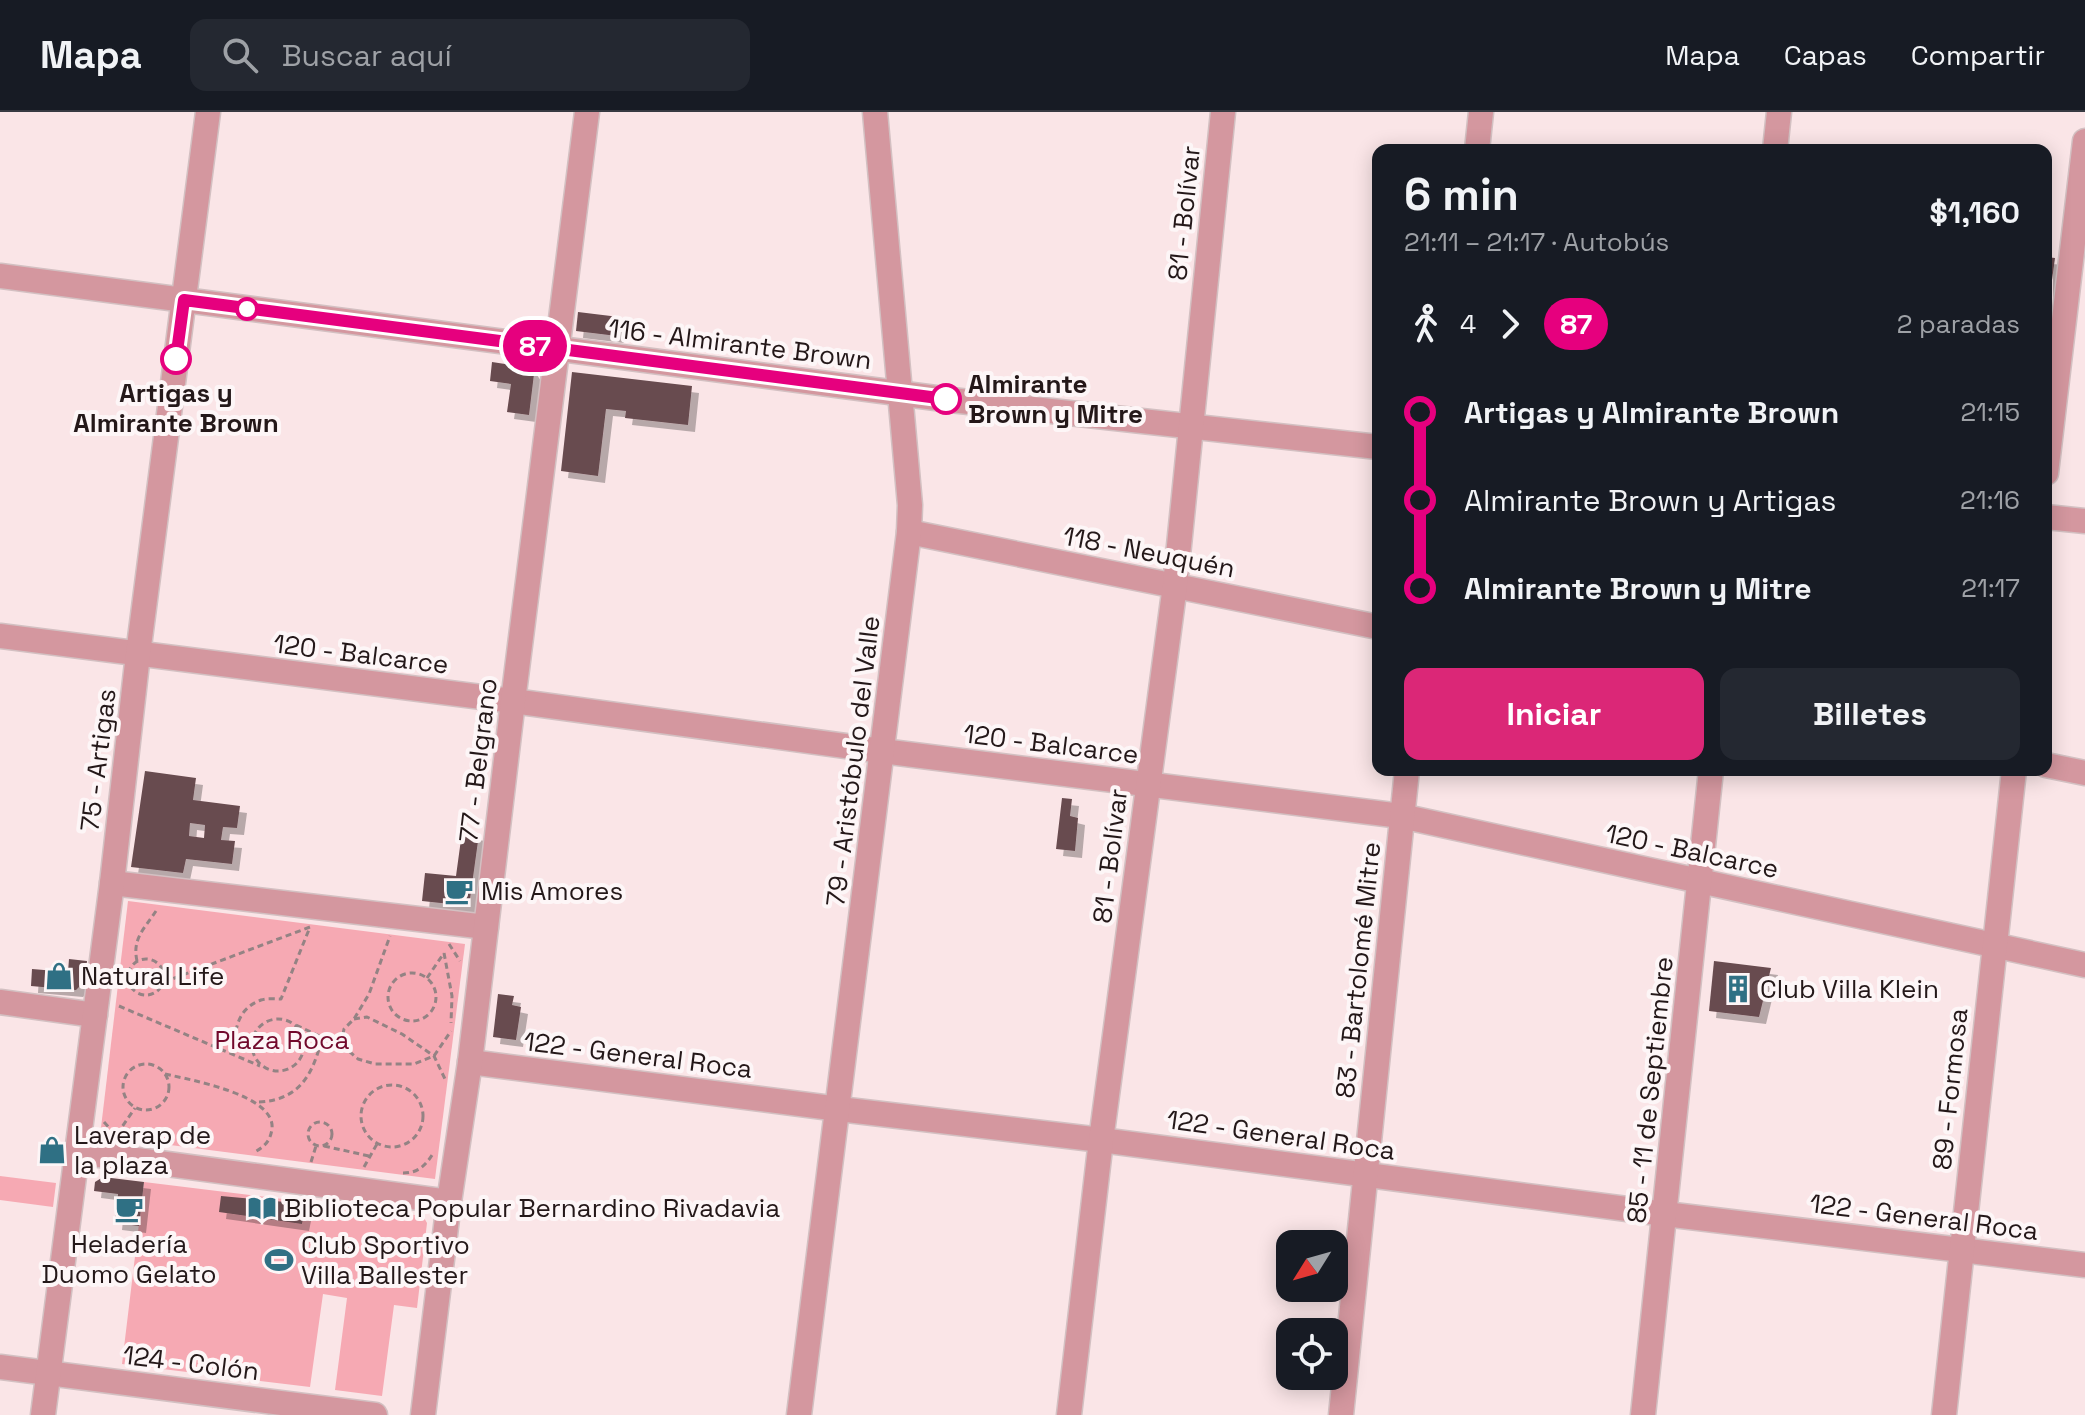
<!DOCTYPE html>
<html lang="es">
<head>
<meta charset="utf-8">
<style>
	body { margin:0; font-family:"Space Grotesk",sans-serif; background:#242831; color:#f1f3f6; height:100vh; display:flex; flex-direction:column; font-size:30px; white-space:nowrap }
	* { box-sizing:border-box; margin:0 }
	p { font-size:26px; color:#9ea1a6 }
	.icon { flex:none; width:44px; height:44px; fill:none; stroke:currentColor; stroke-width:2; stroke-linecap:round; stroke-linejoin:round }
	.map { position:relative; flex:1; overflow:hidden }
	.details { position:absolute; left:1372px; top:32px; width:680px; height:632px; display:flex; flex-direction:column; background:#171b24; border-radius:16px; box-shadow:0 4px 20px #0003 }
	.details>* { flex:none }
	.badge { padding:0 16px; border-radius:26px; font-size:28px; line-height:52px }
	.needle { width:52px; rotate:233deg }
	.buttons { position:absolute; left:1276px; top:1118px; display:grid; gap:16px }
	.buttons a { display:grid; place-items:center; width:72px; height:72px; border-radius:16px; background:#171b24; box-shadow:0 4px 20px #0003; font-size:40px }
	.map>.badge { position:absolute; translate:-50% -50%; box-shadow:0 0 0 4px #fff }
	.legs { display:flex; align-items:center; gap:12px; height:88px; padding:0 32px; font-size:26px }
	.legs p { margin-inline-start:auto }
	.headline { display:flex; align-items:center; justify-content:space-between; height:136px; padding:0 32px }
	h1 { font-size:44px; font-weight:800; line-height:60px }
	.primary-button { display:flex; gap:16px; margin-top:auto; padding:16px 32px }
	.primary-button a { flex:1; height:92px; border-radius:16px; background:#db2777; color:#fff; font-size:32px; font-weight:800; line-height:92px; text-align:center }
	.primary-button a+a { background:#242831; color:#f1f3f6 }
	ul { padding:0 32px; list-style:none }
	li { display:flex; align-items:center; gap:28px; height:88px; font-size:30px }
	li i { display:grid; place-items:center; width:12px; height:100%; margin:0 10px; background:currentColor }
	li i::after { content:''; width:20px; height:20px; margin:-10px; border:6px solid; border-radius:50%; background:#171b24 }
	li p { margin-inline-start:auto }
	li:first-child i { background:linear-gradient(#0000 50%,currentColor 0) }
	li:last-child i { background:linear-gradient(currentColor 50%,#0000 0) }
	header { display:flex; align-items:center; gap:48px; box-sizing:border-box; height:112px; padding:0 40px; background:#171b24; border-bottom:2px solid #363941 }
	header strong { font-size:38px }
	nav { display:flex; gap:44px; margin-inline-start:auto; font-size:28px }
	.search { width:560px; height:72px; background:#242831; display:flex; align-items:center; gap:20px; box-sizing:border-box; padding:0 28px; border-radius:16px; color:#9ea1a6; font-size:30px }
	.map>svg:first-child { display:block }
	.green { fill:#f6a9b3 }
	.building { fill:#684b4f; fill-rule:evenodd; filter:url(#shadow) }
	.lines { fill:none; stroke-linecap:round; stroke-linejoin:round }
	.minor-casing { stroke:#d3c0c2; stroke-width:27 }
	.path { stroke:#948384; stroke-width:3; stroke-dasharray:6 4; stroke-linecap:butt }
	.minor { stroke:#d4979f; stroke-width:24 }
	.line-1-casing { stroke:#fff; stroke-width:18 }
	.line-1 { stroke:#e6007e; stroke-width:12 }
	.stop-1-dot { fill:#fff; stroke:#e6007e; stroke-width:4 }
	.labels { text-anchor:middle; stroke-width:8; stroke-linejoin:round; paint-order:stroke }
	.street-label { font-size:26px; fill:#241819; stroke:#fdf6f7 }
	.stop-label { font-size:26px; font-weight:bold; fill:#241819; stroke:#fdf6f7; text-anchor:start }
	.poi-label { font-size:26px; fill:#241819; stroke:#fdf6f7; text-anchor:start }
	.park-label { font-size:26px; fill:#72092c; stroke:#fdf6f7 }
</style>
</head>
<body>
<header>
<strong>Mapa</strong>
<div class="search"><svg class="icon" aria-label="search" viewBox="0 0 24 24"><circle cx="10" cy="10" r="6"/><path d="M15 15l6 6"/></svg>Buscar aquí</div>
<nav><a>Mapa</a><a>Capas</a><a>Compartir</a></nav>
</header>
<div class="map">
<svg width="2085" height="1303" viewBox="0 0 2085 1303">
	<defs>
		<filter id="shadow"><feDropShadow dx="7" dy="7" stdDeviation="0" flood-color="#0004"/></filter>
	</defs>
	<rect width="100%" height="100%" fill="#fae5e7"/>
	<!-- green -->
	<g class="green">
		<polygon points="128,789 465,832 435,1067 100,1024"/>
		<polygon points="0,1064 56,1071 53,1095 0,1088"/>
		<polygon points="144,1070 423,1104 427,1111 417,1196 394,1193 382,1284 335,1278 347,1186 323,1182 310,1275 122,1252"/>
	</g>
	<!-- building -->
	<g class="building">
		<polygon points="2046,145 2055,146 2050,183 2046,183"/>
		<polygon points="578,200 619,205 617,224 576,219"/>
		<polygon points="492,250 530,256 534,262 529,303 507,300 511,272 490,269"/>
		<polygon points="572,260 692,274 688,313 625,306 626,299 606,297 598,364 561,359"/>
		<path d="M145,659L196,666L193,688L240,694L237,716L223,715L221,728L235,729L232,752L186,747L183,761L131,755ZM190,711L205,713L204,726L189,724Z"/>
		<polygon points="1062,686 1072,687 1070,704 1078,706 1075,739 1056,737"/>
		<polygon points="462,720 479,722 469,794 422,789 425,761 456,764"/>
		<polygon points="69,847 87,849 85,869 76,878 31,874 32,857 68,860"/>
		<polygon points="1714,849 1771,856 1759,905 1709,899"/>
		<polygon points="498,882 514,884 512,893 521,895 516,928 493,925"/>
		<polygon points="103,1065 144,1070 139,1114 115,1111 118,1082 94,1079 95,1070"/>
		<polygon points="221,1084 306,1092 302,1112 219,1100"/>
	</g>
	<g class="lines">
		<defs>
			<g id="minor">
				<polyline points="1477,38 1481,0"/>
				<polyline points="1775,38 1779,0"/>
				<polyline points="0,164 951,288 1378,335"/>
				<polyline points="2046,361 2085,29"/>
				<polyline points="2046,405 2085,409"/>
				<polyline points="909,420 1378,515"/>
				<polyline points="0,524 513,589 882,639 1401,704 2085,853"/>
				<polyline points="2046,653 2085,661"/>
				<polyline points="112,771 486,815"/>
				<polyline points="0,890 95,903"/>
				<polyline points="470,950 839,997 1101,1028 1665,1102 2085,1153"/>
				<polyline points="78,1040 449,1090"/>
				<polyline points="0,1255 375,1303"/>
				<polyline points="43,1303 112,771 138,542 208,0"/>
				<polyline points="423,1303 449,1090 470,950 513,589 587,0"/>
				<polyline points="799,1303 909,420 910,393 875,0"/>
				<polyline points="1069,1303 1101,1028 1175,473 1223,0"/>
				<polyline points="1341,1303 1407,658"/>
				<polyline points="1643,1303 1711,658"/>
				<polyline points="1944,1303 2014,658"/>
			</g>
		</defs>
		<!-- minor casing -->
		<use href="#minor" class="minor-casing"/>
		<!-- path -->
		<g class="path">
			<polyline points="449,832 460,849"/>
			<polyline points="444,841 452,884 451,911"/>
			<circle cx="146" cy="865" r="18"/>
			<path d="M137,849C132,827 144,817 156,799"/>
			<circle cx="412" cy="885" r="24"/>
			<polyline points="427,866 444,841"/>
			<path d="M164,870L310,815L281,887C275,887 267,886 261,888C236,897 234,920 235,943"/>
			<polyline points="119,894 260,954"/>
			<circle cx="278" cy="933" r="26"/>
			<polyline points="354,907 367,905 402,922 434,944 445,967"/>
			<polyline points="296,913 330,929 341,932 358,947 375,952 414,952 434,944 451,919"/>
			<polyline points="341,932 344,917 354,907 369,882 390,824"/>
			<circle cx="146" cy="975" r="23"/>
			<path d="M165,962C191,968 276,983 272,1017C270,1030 264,1035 253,1041"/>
			<circle cx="392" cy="1004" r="31"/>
			<path d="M259,990C300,988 313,962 322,926"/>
			<circle cx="320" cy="1022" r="12"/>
			<polyline points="104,1010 115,1022"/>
			<polyline points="117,1022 135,996"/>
			<polyline points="324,1034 369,1044"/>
			<polyline points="311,1050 316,1034"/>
			<polyline points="364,1055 377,1032"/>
			<path d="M403,1061C419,1061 426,1053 434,1040"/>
		</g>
		<!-- minor -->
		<use href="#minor" class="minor"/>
	</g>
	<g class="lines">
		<defs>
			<polyline id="line-1" points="176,247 184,188 946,287"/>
		</defs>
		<!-- line-1 casing -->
		<use href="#line-1" class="line-1-casing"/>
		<!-- line-1 -->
		<use href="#line-1" class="line-1"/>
	</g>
	<!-- icons -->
	<defs>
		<symbol id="cafe-bare" viewBox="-9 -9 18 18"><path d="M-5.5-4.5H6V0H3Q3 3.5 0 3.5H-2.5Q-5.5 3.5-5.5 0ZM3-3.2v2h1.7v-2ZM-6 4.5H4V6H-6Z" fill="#2f7084" stroke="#fdf6f7" stroke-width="2.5" paint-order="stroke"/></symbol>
		<symbol id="shop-bare" viewBox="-9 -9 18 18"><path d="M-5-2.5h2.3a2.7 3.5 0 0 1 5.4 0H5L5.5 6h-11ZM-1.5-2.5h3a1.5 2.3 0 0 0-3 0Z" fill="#2f7084" stroke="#fdf6f7" stroke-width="2.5" paint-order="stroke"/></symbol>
		<symbol id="building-bare" viewBox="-9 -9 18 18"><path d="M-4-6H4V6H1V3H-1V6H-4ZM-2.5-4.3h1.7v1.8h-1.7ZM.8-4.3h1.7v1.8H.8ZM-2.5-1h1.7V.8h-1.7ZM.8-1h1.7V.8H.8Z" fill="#2f7084" stroke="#fdf6f7" stroke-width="2.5" paint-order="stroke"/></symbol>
		<symbol id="library-bare" viewBox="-9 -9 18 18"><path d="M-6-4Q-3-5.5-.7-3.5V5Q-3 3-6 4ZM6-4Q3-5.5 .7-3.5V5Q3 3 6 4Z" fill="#2f7084" stroke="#fdf6f7" stroke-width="2.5" paint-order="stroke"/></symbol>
		<symbol id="stadium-bare" viewBox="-9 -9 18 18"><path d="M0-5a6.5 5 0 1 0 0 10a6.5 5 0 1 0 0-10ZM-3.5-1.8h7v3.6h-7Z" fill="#2f7084" stroke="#fdf6f7" stroke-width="2.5" paint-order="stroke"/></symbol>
	</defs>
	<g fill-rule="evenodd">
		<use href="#cafe-bare" x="439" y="759" width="40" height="40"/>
		<use href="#shop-bare" x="39" y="844" width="40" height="40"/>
		<use href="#building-bare" x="1718" y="857" width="40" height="40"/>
		<use href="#shop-bare" x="32" y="1018" width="40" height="40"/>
		<use href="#library-bare" x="242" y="1076" width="40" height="40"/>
		<use href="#cafe-bare" x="109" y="1077" width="40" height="40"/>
		<use href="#stadium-bare" x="259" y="1128" width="40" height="40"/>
	</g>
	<!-- markers -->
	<g class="stop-1-dot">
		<circle cx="247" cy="197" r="10"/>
		<circle cx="176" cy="247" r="14"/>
		<circle cx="946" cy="287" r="14"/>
	</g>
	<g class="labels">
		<!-- street labels -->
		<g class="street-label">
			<text transform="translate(1184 101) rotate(-84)" y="9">81 - Bolívar</text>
			<text transform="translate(740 232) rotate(7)" y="9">116 - Almirante Brown</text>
			<text transform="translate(1149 440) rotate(11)" y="9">118 - Neuquén</text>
			<text transform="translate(361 542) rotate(7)" y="9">120 - Balcarce</text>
			<text transform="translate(1051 632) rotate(7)" y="9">120 - Balcarce</text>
			<text transform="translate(98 648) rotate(-83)" y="9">75 - Artigas</text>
			<text transform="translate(478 648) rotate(-83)" y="9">77 - Belgrano</text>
			<text transform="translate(853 649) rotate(-83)" y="9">79 - Aristóbulo del Valle</text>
			<text transform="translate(1692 739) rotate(12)" y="9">120 - Balcarce</text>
			<text transform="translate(1110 744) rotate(-83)" y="9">81 - Bolívar</text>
			<text transform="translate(1358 858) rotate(-84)" y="9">83 - Bartolomé Mitre</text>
			<text transform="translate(638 943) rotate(7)" y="9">122 - General Roca</text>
			<text transform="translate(1950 977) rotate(-84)" y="9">89 - Formosa</text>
			<text transform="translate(1650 978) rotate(-84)" y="9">85 - 11 de Septiembre</text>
			<text transform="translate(1281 1023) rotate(8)" y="9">122 - General Roca</text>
			<text transform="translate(1924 1105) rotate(7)" y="9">122 - General Roca</text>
			<text transform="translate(191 1251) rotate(7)" y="9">124 - Colón</text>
		</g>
		<!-- stop labels -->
		<g class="stop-label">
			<text x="968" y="281">Almirante<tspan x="968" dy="30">Brown y Mitre</tspan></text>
			<text x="176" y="290" text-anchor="middle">Artigas y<tspan x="176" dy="30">Almirante Brown</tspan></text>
		</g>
		<!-- poi labels -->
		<g class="poi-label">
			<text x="481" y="788">Mis Amores</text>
			<text x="81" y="873">Natural Life</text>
			<text x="1760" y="886">Club Villa Klein</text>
			<text x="74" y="1032">Laverap de<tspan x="74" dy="30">la plaza</tspan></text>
			<text x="284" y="1105">Biblioteca Popular Bernardino Rivadavia</text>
			<text x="129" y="1141" text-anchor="middle">Heladería<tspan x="129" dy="30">Duomo Gelato</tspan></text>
			<text x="301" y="1142">Club Sportivo<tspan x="301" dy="30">Villa Ballester</tspan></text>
		</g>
		<!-- park labels -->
		<g class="park-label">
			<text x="282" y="937">Plaza Roca</text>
		</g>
	</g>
</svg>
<div class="buttons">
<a><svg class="needle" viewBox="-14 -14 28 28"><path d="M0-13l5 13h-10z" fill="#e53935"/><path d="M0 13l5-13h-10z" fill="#9ea1a6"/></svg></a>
<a><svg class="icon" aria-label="locate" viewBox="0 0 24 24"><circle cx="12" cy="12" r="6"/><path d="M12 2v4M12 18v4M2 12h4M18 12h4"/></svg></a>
</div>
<b class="badge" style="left:535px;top:234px;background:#e6007e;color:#fff">87</b>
<section class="details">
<div class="headline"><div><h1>6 min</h1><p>21:11 – 21:17 · Autobús</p></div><b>$1,160</b></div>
<div class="legs"><svg class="icon" aria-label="walk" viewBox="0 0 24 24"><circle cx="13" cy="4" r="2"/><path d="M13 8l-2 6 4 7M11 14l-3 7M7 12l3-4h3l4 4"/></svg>4<svg class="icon" aria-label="forward" viewBox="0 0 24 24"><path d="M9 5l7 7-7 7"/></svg><b class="badge" style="background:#e6007e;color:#fff">87</b><p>2 paradas</p></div>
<ul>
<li><i style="color:#e6007e"></i><b>Artigas y Almirante Brown</b><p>21:15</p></li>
<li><i style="color:#e6007e"></i><span>Almirante Brown y Artigas</span><p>21:16</p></li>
<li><i style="color:#e6007e"></i><b>Almirante Brown y Mitre</b><p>21:17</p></li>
</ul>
<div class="primary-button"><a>Iniciar</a><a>Billetes</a></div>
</section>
</div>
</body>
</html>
